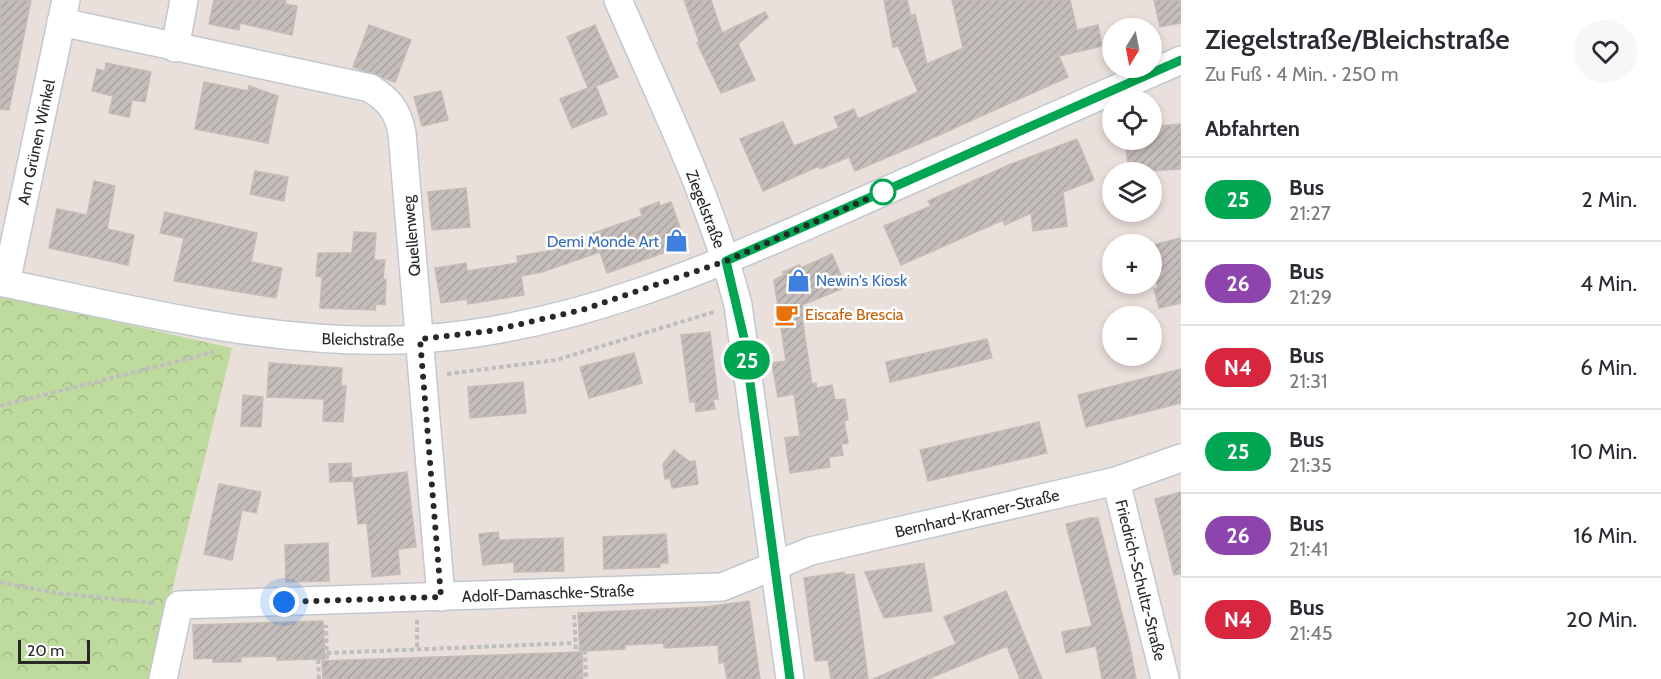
<!DOCTYPE html>
<html lang="de">
<head>
<meta charset="utf-8">
<style>
	body { margin:0; font-family:Cabin,sans-serif; background:#f7f7f7; color:#2b2b33; height:100vh; display:flex; flex-direction:column; font-size:22px; white-space:nowrap }
	* { box-sizing:border-box; margin:0 }
	p { font-size:20px; color:#7c7c81 }
	.icon { flex:none; width:33px; height:33px; fill:none; stroke:currentColor; stroke-width:2; stroke-linecap:round; stroke-linejoin:round }
	.map { position:relative; flex:1; overflow:hidden }
	.panel { display:flex; flex-direction:column; background:#fff; width:480px }
	.panel>* { flex:none }
	.badge { padding:0 12px; border-radius:20px; font-size:21px; line-height:39px }
	.needle { width:39px; rotate:190deg }
	.controls { position:absolute; left:1102px; top:18px; display:grid; gap:12px }
	.controls a { display:grid; place-items:center; width:60px; height:60px; border-radius:50%; background:#fff; box-shadow:0 3px 9px #0003; font-size:30px }
	.scale { position:absolute; left:18px; bottom:15px; width:72px; box-sizing:border-box; padding-left:6px; border:3px solid #282828; border-top:0; font-size:16px; line-height:21px; white-space:nowrap; color:#282828; -webkit-text-stroke:4px #fff; paint-order:stroke }
	.you { position:absolute; width:30px; height:30px; margin:-15px; border:4px solid #fff; border-radius:50%; background:#1a73e8; box-shadow:0 0 0 9px #1a73e833 }
	.map>.badge { position:absolute; translate:-50% -50%; box-shadow:0 0 0 3px #fff }
	h2 { padding:0 24px; font-size:22px; line-height:54px }
	.round { display:grid; place-items:center; flex:none; width:63px; height:63px; border-radius:32px; background:#f7f7f7 }
	.headline { display:flex; align-items:center; justify-content:space-between; height:102px; padding:0 24px }
	h1 { font-size:28px; font-weight:600; line-height:45px }
	ul { padding:0; list-style:none }
	li { display:flex; align-items:center; gap:18px; height:84px; padding:0 24px; border-top:2px solid #e1e1e2 }
	li div { flex:1 }
	li b { display:block; font-size:22px }
	li em { font-style:normal }
	li .badge { min-width:66px; font-weight:700; text-align:center }
	main { display:flex; flex:1; min-height:0 }
	.map>svg:first-child { display:block }
	.forest { fill:url(#forest-crowns) }
	.building { fill:url(#building-hatch); stroke:#c4bcb5; stroke-width:1.5 }
	.lines { fill:none; stroke-linecap:round; stroke-linejoin:round }
	.minor-casing { stroke:#c3c8d0; stroke-width:30 }
	.path { stroke:#bebebe; stroke-width:4; stroke-dasharray:4.5 3; stroke-linecap:butt }
	.minor { stroke:#fff; stroke-width:27 }
	.line-casing { stroke:#fff; stroke-width:14 }
	.line { stroke:#00a651; stroke-width:9 }
	.walk { stroke:#282828; stroke-width:6; stroke-dasharray:0 10.8 }
	.stop-dot { fill:#fff; stroke:#00a651; stroke-width:3 }
	.labels { text-anchor:middle; stroke-width:5; stroke-linejoin:round; paint-order:stroke }
	.street-label { font-size:16px; fill:#282828; stroke:#fff }
	.shop-label { font-size:16px; fill:#366cbe; stroke:#fff; text-anchor:end }
	.food-label { font-size:16px; fill:#c56008; stroke:#fff; text-anchor:start }
</style>
</head>
<body>
<main>
<div class="map">
<svg width="1181" height="679" viewBox="0 0 1181 679">
	<defs>
		<pattern id="forest-crowns" width="20" height="18" patternUnits="userSpaceOnUse" patternTransform="scale(1.5)"><rect width="20" height="18" fill="#beda9c"/><path d="M2 6a3 3 0 1 1 6 0M12 15a3 3 0 1 1 6 0" fill="none" stroke="#a3bb86"/></pattern>
		<pattern id="building-hatch" width="6" height="6" patternUnits="userSpaceOnUse" patternTransform="scale(1.5)"><rect width="6" height="6" fill="#c4bdba"/><path d="M-1 1l2-2M0 6l6-6M5 7l2-2" fill="none" stroke="#a8a2a0"/></pattern>
	</defs>
	<rect width="100%" height="100%" fill="#e9e0db"/>
	<!-- forest -->
	<polygon class="forest" points="0,296 232,348 150,679 0,679"/>
	<!-- building -->
	<g class="building">
		<polygon points="0,0 31,0 9,110 0,109"/>
		<polygon points="214,0 286,0 285,4 297,6 292,35 240,23 239,30 209,24"/>
		<polygon points="684,0 711,0 722,33 765,12 768,17 738,44 755,80 721,93 697,43 699,41"/>
		<polygon points="884,0 907,0 911,16 915,14 927,64 963,48 952,0 1070,0 1077,30 1098,25 1102,46 1059,56 1068,77 937,136 855,171 849,157 820,169 819,166 763,191 740,139 783,122 794,146 839,128 834,117 854,109 858,119 918,92 898,46 893,47"/>
		<polygon points="1154,0 1181,0 1181,23 1160,27"/>
		<polygon points="369,25 411,40 395,82 353,67"/>
		<polygon points="595,25 618,77 596,86 607,114 572,128 560,99 588,88 567,37"/>
		<polygon points="106,63 151,72 145,102 132,100 129,117 109,113 113,96 92,91 97,69 105,71"/>
		<polygon points="204,82 248,91 249,86 278,96 268,143 195,129"/>
		<polygon points="441,91 448,120 422,126 414,97"/>
		<polygon points="1181,124 1181,169 1129,172 1125,140 1152,140 1152,127"/>
		<polygon points="1077,139 1094,180 1063,192 1067,226 1033,231 1031,213 1005,225 1003,220 901,265 884,226 931,206 928,201 1009,165"/>
		<polygon points="255,171 288,177 284,201 250,194"/>
		<polygon points="94,181 115,186 107,229 134,235 128,265 49,248 57,209 87,215"/>
		<polygon points="466,188 470,227 432,230 428,192"/>
		<polygon points="659,202 660,206 671,202 684,239 680,247 607,273 600,252 542,272 521,276 524,295 468,304 467,299 441,303 435,268 466,263 467,271 518,263 517,256 592,244 591,234 642,216 640,209"/>
		<polygon points="165,212 257,233 251,262 282,268 276,298 174,281 184,238 160,233"/>
		<polygon points="354,232 376,233 374,260 385,260 383,279 386,280 385,305 376,304 375,310 320,308 322,277 316,276 318,253 352,253"/>
		<polygon points="1181,238 1181,303 1159,308 1154,289 1158,288 1152,261 1152,245"/>
		<polygon points="832,254 846,287 802,305 803,324 812,384 816,383 816,388 832,385 835,400 845,399 848,420 844,421 848,443 841,444 843,455 829,457 830,467 790,473 785,438 800,436 794,394 778,397 772,363 786,361 774,280 784,275 783,272 799,265 801,268"/>
		<polygon points="710,332 718,399 713,399 715,409 696,412 695,401 690,402 681,335"/>
		<polygon points="987,339 992,358 890,382 886,362"/>
		<polygon points="634,353 642,383 589,398 580,367"/>
		<polygon points="269,363 342,368 341,386 346,386 343,422 323,421 324,399 267,397"/>
		<polygon points="1181,369 1181,403 1086,427 1078,395"/>
		<polygon points="523,382 526,413 470,418 468,387"/>
		<polygon points="243,395 263,397 261,427 241,426"/>
		<polygon points="1039,422 1047,453 928,481 920,450"/>
		<polygon points="674,450 690,462 695,461 698,484 672,488 670,478 665,479 663,464"/>
		<polygon points="351,463 352,481 330,482 329,464"/>
		<polygon points="407,472 416,547 398,549 400,574 372,577 367,523 358,524 353,478"/>
		<polygon points="219,484 261,492 256,513 242,510 232,560 204,554"/>
		<polygon points="1181,492 1181,574 1174,575 1155,499"/>
		<polygon points="1090,518 1098,518 1129,642 1136,679 1102,679 1096,646 1066,653 1062,632 1092,626 1066,524"/>
		<polygon points="498,532 499,540 563,538 564,571 514,572 514,562 483,565 479,534"/>
		<polygon points="666,534 668,563 660,563 660,567 604,569 603,537"/>
		<polygon points="328,543 329,581 286,582 285,545"/>
		<polygon points="924,563 932,611 884,618 865,572"/>
		<polygon points="844,572 845,575 854,574 868,679 831,679 828,660 815,661 804,578"/>
		<polygon points="1006,591 1042,679 1020,679 1007,646 928,679 873,679 956,644 944,617"/>
		<polygon points="749,601 760,679 727,679 724,662 719,663 718,645 664,648 664,643 625,645 625,649 580,651 578,613 705,607"/>
		<polygon points="323,621 325,659 277,660 277,656 241,657 241,662 213,662 213,658 194,659 193,625"/>
		<polygon points="582,652 583,679 323,679 322,661"/>
	</g>
	<g class="lines">
		<defs>
			<g id="minor">
				<path d="M618,0C661,100 711,199 738,305L790,679"/>
				<path d="M61,22L370,88C389,100 398,111 402,133L441,597"/>
				<polyline points="175,48 184,0"/>
				<path d="M0,282C135,310 280,348 418,339C573,330 717,265 856,204C965,156 1073,108 1181,60"/>
				<polyline points="6,283 66,0"/>
				<polyline points="1116,481 1165,679"/>
				<polyline points="163,679 179,605 722,587 811,551 1116,481 1181,458"/>
			</g>
		</defs>
		<!-- minor casing -->
		<use href="#minor" class="minor-casing"/>
		<!-- path -->
		<g class="path">
			<polyline points="447,374 556,360 714,312"/>
			<polyline points="0,406 214,352"/>
			<polyline points="0,582 55,593 154,603"/>
			<polyline points="574,615 576,650 585,649 586,679"/>
			<polyline points="417,620 417,649"/>
			<polyline points="327,653 575,643"/>
			<polyline points="319,679 318,657 327,657 326,625"/>
		</g>
		<!-- minor -->
		<use href="#minor" class="minor"/>
	</g>
	<g class="lines">
		<defs>
			<polyline id="line" points="790,679 744,338 726,261 1181,60"/>
		</defs>
		<!-- line casing -->
		<use href="#line" class="line-casing"/>
		<!-- line -->
		<use href="#line" class="line"/>
		<!-- walk -->
		<polyline class="walk" points="284,602 441,597 420,339 490,331 582,310 726,261 885,191 883,192"/>
	</g>
	<!-- icons -->
	<defs>
		<symbol id="shop-bare" viewBox="-9 -9 18 18"><path d="M-5-2.5h2.3a2.7 3.5 0 0 1 5.4 0H5L5.5 6h-11ZM-1.5-2.5h3a1.5 2.3 0 0 0-3 0Z" fill="#3f7fe0" stroke="#fff" stroke-width="2.5" paint-order="stroke"/></symbol>
		<symbol id="cafe-bare" viewBox="-9 -9 18 18"><path d="M-5.5-4.5H6V0H3Q3 3.5 0 3.5H-2.5Q-5.5 3.5-5.5 0ZM3-3.2v2h1.7v-2ZM-6 4.5H4V6H-6Z" fill="#e8710a" stroke="#fff" stroke-width="2.5" paint-order="stroke"/></symbol>
	</defs>
	<g fill-rule="evenodd">
		<use href="#shop-bare" x="660" y="224" width="33" height="33"/>
		<use href="#shop-bare" x="782" y="264" width="33" height="33"/>
		<use href="#cafe-bare" x="770" y="298" width="33" height="33"/>
	</g>
	<!-- markers -->
	<circle class="stop-dot" cx="883" cy="192" r="12"/>
	<g class="labels">
		<!-- street labels -->
		<g class="street-label">
			<text transform="translate(36 142) rotate(-78)" y="6">Am Grünen Winkel</text>
			<text transform="translate(706 209) rotate(69)" y="6">Ziegelstraße</text>
			<text transform="translate(411 236) rotate(-95)" y="6">Quellenweg</text>
			<text transform="translate(363 339) rotate(1)" y="6">Bleichstraße</text>
			<text transform="translate(977 513) rotate(-13)" y="6">Bernhard-Kramer-Straße</text>
			<text transform="translate(1141 580) rotate(76)" y="6">Friedrich-Schultz-Straße</text>
			<text transform="translate(548 593) rotate(-2)" y="6">Adolf-Damaschke-Straße</text>
		</g>
		<!-- shop labels -->
		<g class="shop-label">
			<text x="659" y="247">Demi Monde Art</text>
			<text x="816" y="286" text-anchor="start">Newin's Kiosk</text>
		</g>
		<!-- food labels -->
		<g class="food-label">
			<text x="805" y="320">Eiscafe Brescia</text>
		</g>
	</g>
</svg>
<div class="controls">
<a><svg class="needle" viewBox="-14 -14 28 28"><path d="M0-13l5 13h-10z" fill="#e53935"/><path d="M0 13l5-13h-10z" fill="#7c7c81"/></svg></a>
<a><svg class="icon" aria-label="locate" viewBox="0 0 24 24"><circle cx="12" cy="12" r="6"/><path d="M12 2v4M12 18v4M2 12h4M18 12h4"/></svg></a>
<a><svg class="icon" aria-label="layers" viewBox="0 0 24 24"><path d="M12 4l9 5-9 5-9-5zM3 14l9 5 9-5"/></svg></a>
<a>+</a>
<a>−</a>
</div>
<div class="scale">20 m</div>
<div class="you" style="left:284px;top:602px"></div>
<b class="badge" style="left:747px;top:360px;background:#00a651;color:#fff">25</b>
</div>
<section class="panel">
<div class="headline"><div><h1>Ziegelstraße/Bleichstraße</h1><p>Zu Fuß · 4 Min. · 250 m</p></div><a class="round"><svg class="icon" aria-label="heart" viewBox="0 0 24 24"><path d="M12 20l-8-8c-3-5 5-10 8-4 3-6 11-1 8 4z"/></svg></a></div>
<h2>Abfahrten</h2>
<ul>
<li><span class="badge" style="background:#00a651;color:#fff">25</span><div><b>Bus</b><p>21:27</p></div><em>2 Min.</em></li>
<li><span class="badge" style="background:#8e44ad;color:#fff">26</span><div><b>Bus</b><p>21:29</p></div><em>4 Min.</em></li>
<li><span class="badge" style="background:#d7263d;color:#fff">N4</span><div><b>Bus</b><p>21:31</p></div><em>6 Min.</em></li>
<li><span class="badge" style="background:#00a651;color:#fff">25</span><div><b>Bus</b><p>21:35</p></div><em>10 Min.</em></li>
<li><span class="badge" style="background:#8e44ad;color:#fff">26</span><div><b>Bus</b><p>21:41</p></div><em>16 Min.</em></li>
<li><span class="badge" style="background:#d7263d;color:#fff">N4</span><div><b>Bus</b><p>21:45</p></div><em>20 Min.</em></li>
</ul>
</section>
</main>
</body>
</html>
